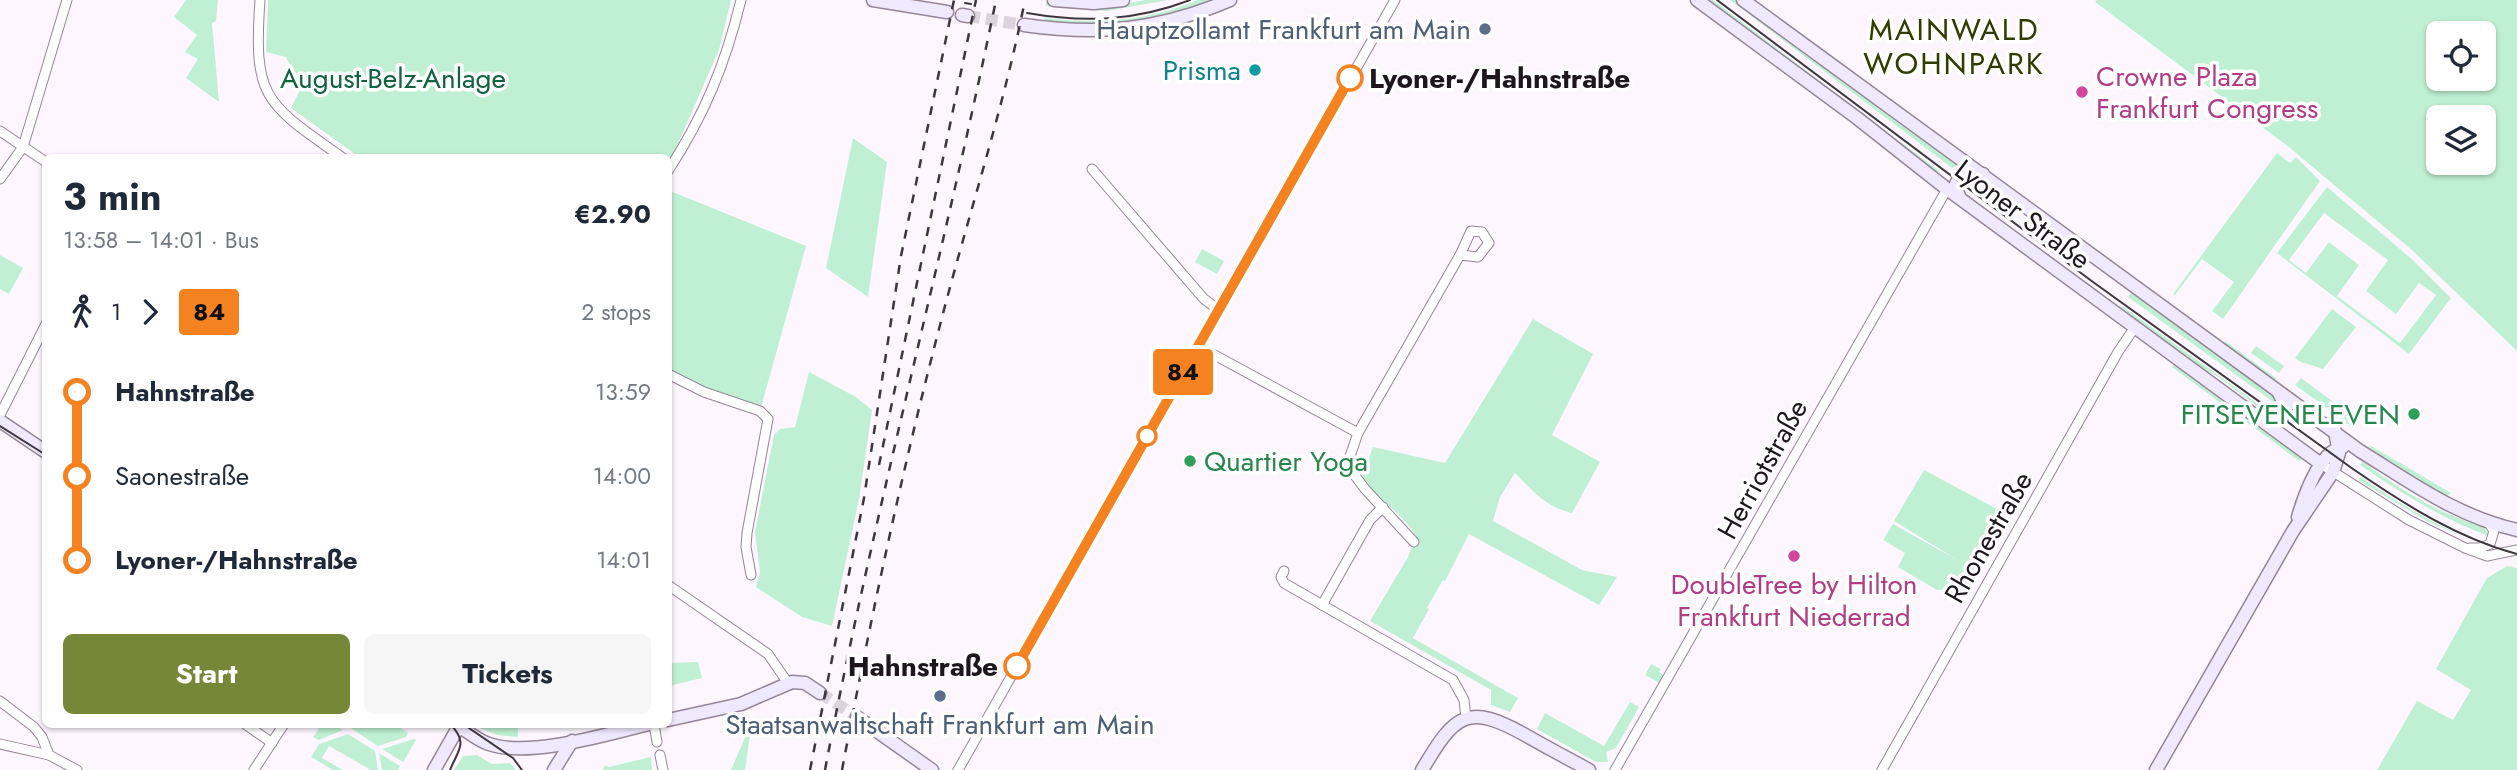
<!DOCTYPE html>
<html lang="en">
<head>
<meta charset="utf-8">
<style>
	body { margin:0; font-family:Jost,sans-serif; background:#f6f6f7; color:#1f2937; height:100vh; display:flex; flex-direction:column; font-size:26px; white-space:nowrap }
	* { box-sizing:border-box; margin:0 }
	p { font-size:23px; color:#747a83 }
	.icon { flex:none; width:38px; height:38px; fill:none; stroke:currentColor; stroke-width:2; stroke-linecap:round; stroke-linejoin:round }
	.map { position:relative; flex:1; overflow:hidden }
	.panel { position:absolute; left:42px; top:154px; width:630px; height:574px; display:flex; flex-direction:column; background:#fff; border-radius:10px; box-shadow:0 2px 5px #0004 }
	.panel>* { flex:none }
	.badge { padding:0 14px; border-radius:5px; font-size:24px; line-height:46px }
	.buttons { position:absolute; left:2426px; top:21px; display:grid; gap:14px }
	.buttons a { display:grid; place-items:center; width:70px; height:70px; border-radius:10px; background:#fff; box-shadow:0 2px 5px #0004; font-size:35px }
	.map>.badge { position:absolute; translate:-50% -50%; box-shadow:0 0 0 4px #fff }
	.legs { display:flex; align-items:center; gap:10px; height:77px; padding:0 21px; font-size:23px }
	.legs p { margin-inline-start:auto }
	.headline { display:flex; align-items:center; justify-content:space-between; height:119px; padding:0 21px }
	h1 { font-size:38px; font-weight:700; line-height:52px }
	.action { display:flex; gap:14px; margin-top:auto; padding:14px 21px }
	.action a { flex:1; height:80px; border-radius:10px; background:#768737; color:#fff; font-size:28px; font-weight:700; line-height:80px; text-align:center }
	.action a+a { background:#f6f6f7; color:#1f2937 }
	ul { padding:0 21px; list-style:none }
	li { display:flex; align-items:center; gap:24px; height:84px; font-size:26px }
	li i { display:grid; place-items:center; width:10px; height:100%; margin:0 9px; background:currentColor }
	li i::after { content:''; width:18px; height:18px; margin:-9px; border:5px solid; border-radius:50%; background:#fff }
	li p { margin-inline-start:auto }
	li:first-child i { background:linear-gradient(#0000 50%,currentColor 0) }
	li:last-child i { background:linear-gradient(currentColor 50%,#0000 0) }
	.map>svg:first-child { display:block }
	.green { fill:#bff0d3; fill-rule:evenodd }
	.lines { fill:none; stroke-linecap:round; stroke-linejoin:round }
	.secondary-tunnel { stroke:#dbd4dc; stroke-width:12; stroke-dasharray:12 6; stroke-linecap:butt }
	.street-casing { stroke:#968597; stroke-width:11 }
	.secondary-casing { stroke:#968597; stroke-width:15 }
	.street { stroke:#fff; stroke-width:9 }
	.secondary { stroke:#f0e9fe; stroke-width:12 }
	.tram { stroke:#3d363d; stroke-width:2 }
	.rail { stroke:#3d363d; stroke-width:2.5; stroke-dasharray:9 9; stroke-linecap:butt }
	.line-1-casing { stroke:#fff; stroke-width:16 }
	.line-1 { stroke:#f58220; stroke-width:10 }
	.service-dot { fill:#5c6f8a; stroke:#fff; stroke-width:2.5 }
	.culture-dot { fill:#0f9aa8; stroke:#fff; stroke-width:2.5 }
	.stop-1-dot { fill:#fff; stroke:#f58220; stroke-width:3.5 }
	.hotel-dot { fill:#d1479c; stroke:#fff; stroke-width:2.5 }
	.leisure-dot { fill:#2e9e5b; stroke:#fff; stroke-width:2.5 }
	.labels { text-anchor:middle; stroke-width:7; stroke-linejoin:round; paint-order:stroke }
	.service-label { font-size:28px; fill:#4e5e75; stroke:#fff; text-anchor:end }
	.culture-label { font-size:28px; fill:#0d838f; stroke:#fff; text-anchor:end }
	.hotel-label { font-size:28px; fill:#b23c85; stroke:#fff; text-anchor:start }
	.park-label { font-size:28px; fill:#11623f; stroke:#fff }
	.stop-label { font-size:28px; font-weight:bold; fill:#1d161d; stroke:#fff; text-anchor:start }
	.street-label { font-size:28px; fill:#1d161d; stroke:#fff }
	.leisure-label { font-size:28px; fill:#27864d; stroke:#fff; text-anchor:end }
	.neighbourhood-label { font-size:30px; letter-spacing:2px; fill:#313c00; stroke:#fff }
</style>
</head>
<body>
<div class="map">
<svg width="2517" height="770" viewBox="0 0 2517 770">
	<rect width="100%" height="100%" fill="#fdf6fe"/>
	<!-- green -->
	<g class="green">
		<polygon points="186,0 218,0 216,21 212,23 219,102 186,78 198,59 185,52 197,35 174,17"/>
		<polygon points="268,0 731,0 719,50 669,164 668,158 359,157 291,108 301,88 286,57 266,52"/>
		<path d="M1146,0H1168L1107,11L1046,6V1C1080,7 1112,7 1146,0Z"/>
		<path d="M1198,0H1219C1161,23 1105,25 1044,23V18C1100,24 1145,22 1198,0Z"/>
		<polygon points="1706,0 1713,0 1939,171 1936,175"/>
		<polygon points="1730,0 1736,0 1962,164 1952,168"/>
		<path d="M2097,0H2517V351L2413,251L2290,148L2095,2ZM2483,33V79H2438V33ZM2483,117V163H2438V117Z"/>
		<polygon points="853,138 887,162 868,297 826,268"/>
		<polygon points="2277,153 2290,163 2296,157 2320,181 2223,319 2212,311 2234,282 2202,259 2175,295 2173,294"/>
		<path d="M2327,187L2414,261L2451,298L2409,354L2277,253ZM2324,213L2388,260L2366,291L2396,314L2419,283L2436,295L2400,343L2337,296L2359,265L2329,242L2306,273L2289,260Z"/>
		<polygon points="668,190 806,246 760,411 669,373"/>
		<polygon points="1202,249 1224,261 1217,274 1195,262"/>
		<polygon points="0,255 23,268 9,294 0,289"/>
		<polygon points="2133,290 2280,399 2283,409 2128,297"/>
		<polygon points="2122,306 2275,416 2268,414 2214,374 2197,368 2119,310"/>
		<polygon points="2332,309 2356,327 2323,369 2301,362 2295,358"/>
		<path d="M1533,319L1593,354L1552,435L1600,462L1572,513C1546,507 1533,491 1515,473L1500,497L1493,521L1582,570L1617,577L1599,605L1469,534L1445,581L1443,580L1427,608L1429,609L1413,638L1518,698L1510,712L1491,705V690L1370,621L1408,557L1416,536C1403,514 1379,498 1360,483L1373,447L1445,463Z"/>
		<polygon points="2225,341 2277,379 2273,381 2225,345"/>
		<polygon points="2256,346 2284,366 2279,373 2251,353"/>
		<polygon points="2174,364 2299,456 2303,459 2299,461 2172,367"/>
		<polygon points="809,372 856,397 872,410 859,499 832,626 802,617 756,587 760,572 755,532 774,435 780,429 795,427"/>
		<polygon points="2301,378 2335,403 2330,410 2295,385"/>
		<polygon points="2339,406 2357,420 2351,427 2334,413"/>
		<polygon points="2367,445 2373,447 2451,493 2445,497 2406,474"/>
		<path d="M2363,462C2401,490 2439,514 2484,527L2489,536C2442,519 2401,493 2360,465Z"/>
		<polygon points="1924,470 2012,517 1972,588 1937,590 1898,567 1905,553 1883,540 1893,524 1959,561 1894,521"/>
		<path d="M2361,477C2399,504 2438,526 2481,545L2427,521L2358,480Z"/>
		<polygon points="2507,566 2517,568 2517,770 2377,770 2417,701 2453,720 2471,690 2436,669 2487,578"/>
		<polygon points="698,662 702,678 669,686 669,663"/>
		<polygon points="1651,664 1661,669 1659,672 1665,676 1661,684 1645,675"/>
		<polygon points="1630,702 1639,707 1616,748 1606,752 1608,762 1596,762 1537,729 1545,713 1604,746"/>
		<polygon points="752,721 745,770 731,770"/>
		<polygon points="322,724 334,725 343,730 319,740 313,737"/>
		<polygon points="351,725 396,725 408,733 406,737 378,746 352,729"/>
		<polygon points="473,725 518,725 518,737 497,735"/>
		<polygon points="348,734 375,751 378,770 371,770 329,746 322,758 343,770 333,770 311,757 319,744"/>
		<polygon points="414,739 416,740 403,762 382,749"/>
		<polygon points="379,753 400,766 398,770 382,770"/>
		<polygon points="477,755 492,764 510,763 516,770 454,770 463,756"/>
		<polygon points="651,757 652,770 603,770 605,765 609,767"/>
	</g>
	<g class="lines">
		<!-- secondary-tunnel -->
		<g class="secondary-tunnel">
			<polyline points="968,16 1024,25"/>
			<polyline points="820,693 857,717"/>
		</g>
		<defs>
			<g id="street">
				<path d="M260,0C253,99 265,103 343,158"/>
				<polyline points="0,131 46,162"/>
				<polyline points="1092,169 1204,299 1219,310"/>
				<path d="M668,171C705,114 725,65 741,0"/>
				<polyline points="0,179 23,147 67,0"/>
				<polygon points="1471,231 1482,232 1489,243 1478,257 1460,255"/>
				<polyline points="1198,346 1358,433 1347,465 1365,489 1414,542"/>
				<polyline points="668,374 704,392 760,411 768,419 747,533 746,547 751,575"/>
				<polyline points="0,415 46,324"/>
				<polyline points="1358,433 1460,255"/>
				<polyline points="2321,464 2409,520 2465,548 2487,556 2517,550"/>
				<polyline points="2470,548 2480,548 2490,544 2494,531 2488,522"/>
				<polyline points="1284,571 1281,577 1284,583 1453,680 1464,700 1466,718"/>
				<polyline points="668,585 768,654 788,683"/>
				<polyline points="1322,605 1370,520 1383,507"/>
				<polyline points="0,701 34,727 42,737 49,755 77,770"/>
				<polyline points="245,724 272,743"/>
				<polyline points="654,724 657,742"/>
				<polyline points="0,744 49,755"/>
				<polyline points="660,755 663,770"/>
				<polyline points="254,770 284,724"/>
				<polyline points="958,770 1395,0"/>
				<polyline points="1615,770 1947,189"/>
				<polyline points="1882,770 2118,352 2135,327"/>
			</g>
			<g id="secondary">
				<polyline points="873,0 947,12"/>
				<polyline points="1054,0 1094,3 1123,0"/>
				<polyline points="1697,0 1857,118 1947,189 2321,464"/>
				<path d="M1743,0L2360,451C2412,483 2456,516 2517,530"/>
				<polyline points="962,15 968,16"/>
				<path d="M1024,25C1100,36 1159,30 1230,0"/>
				<path d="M1960,198L1955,187C1958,174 1971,173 1983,174"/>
				<polyline points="2259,416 2275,420 2282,417 2286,408 2279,393"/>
				<polyline points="0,421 46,452"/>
				<path d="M2298,517C2304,497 2319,451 2343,447"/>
				<polyline points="857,717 932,770"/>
				<polyline points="668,720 741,704 792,682 805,683 820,693"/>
				<path d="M456,724C467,731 477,740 489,744C529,758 608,734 649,724"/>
				<polyline points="434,770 459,726"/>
				<polyline points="554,770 572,741"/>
				<path d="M1422,770C1455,714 1467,702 1527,736C1548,748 1569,759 1589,770"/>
				<polyline points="2156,770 2293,531 2333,472 2339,453 2335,431"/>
			</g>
		</defs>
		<!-- street casing -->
		<use href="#street" class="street-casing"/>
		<!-- secondary casing -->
		<use href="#secondary" class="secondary-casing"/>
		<!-- street -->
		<use href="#street" class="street"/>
		<!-- secondary -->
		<use href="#secondary" class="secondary"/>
		<!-- tram -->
		<g class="tram">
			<path d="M1717,0L2093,282L2353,469C2404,504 2457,538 2517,554"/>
			<polyline points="965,3 971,4"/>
			<path d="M1027,13C1084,23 1136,21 1190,0"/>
			<polyline points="0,426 46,455"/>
			<path d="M450,724C469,743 458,750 450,770"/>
			<polyline points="463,724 513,758 522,770"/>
		</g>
		<!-- rail -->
		<g class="rail">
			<polyline points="879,465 976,0"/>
			<polyline points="810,770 864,498 901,256 954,0"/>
			<path d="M825,770C874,512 943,258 996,0"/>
			<path d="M842,770C870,622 901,475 939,329C967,219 1003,111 1025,0"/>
		</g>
	</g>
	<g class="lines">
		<defs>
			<polyline id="line-1" points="1017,666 1350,78"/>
		</defs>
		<!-- line-1 casing -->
		<use href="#line-1" class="line-1-casing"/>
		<!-- line-1 -->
		<use href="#line-1" class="line-1"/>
	</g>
	<!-- markers -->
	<g class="service-dot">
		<circle cx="1485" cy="29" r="7"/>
		<circle cx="940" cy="696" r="7"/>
	</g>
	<circle class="culture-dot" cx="1255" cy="70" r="7"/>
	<g class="stop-1-dot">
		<circle cx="1350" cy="78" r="12"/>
		<circle cx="1147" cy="436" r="9"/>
		<circle cx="1017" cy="666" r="12"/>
	</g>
	<g class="hotel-dot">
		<circle cx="2082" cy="92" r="7"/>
		<circle cx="1794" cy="556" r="7"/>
	</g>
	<g class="leisure-dot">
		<circle cx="2414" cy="414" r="7"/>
		<circle cx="1190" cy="461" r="7"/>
	</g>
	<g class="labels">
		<!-- service labels -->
		<g class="service-label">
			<text x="1471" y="39">Hauptzollamt Frankfurt am Main</text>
			<text x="940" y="734" text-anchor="middle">Staatsanwaltschaft Frankfurt am Main</text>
		</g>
		<!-- culture labels -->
		<g class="culture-label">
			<text x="1241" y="80">Prisma</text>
		</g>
		<!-- hotel labels -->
		<g class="hotel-label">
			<text x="2096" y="86">Crowne Plaza<tspan x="2096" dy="32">Frankfurt Congress</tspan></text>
			<text x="1794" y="594" text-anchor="middle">DoubleTree by Hilton<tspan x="1794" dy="32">Frankfurt Niederrad</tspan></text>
		</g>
		<!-- park labels -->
		<g class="park-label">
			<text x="393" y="88">August-Belz-Anlage</text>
		</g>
		<!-- stop labels -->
		<g class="stop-label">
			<text x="1369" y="88">Lyoner-/Hahnstraße</text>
			<text x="998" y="676" text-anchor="end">Hahnstraße</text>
		</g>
		<!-- street labels -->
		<g class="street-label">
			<text transform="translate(2023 214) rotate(37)" y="10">Lyoner Straße</text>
			<text transform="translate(1762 469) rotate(-61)" y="10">Herriotstraße</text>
			<text transform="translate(1988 537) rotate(-60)" y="10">Rhonestraße</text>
		</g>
		<!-- leisure labels -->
		<g class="leisure-label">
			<text x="2400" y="424">FITSEVENELEVEN</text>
			<text x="1204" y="471" text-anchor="start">Quartier Yoga</text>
		</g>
		<!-- neighbourhood labels -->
		<g class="neighbourhood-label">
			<text x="1954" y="40">MAINWALD<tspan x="1954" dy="34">WOHNPARK</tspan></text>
		</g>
	</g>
</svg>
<div class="buttons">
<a><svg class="icon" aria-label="locate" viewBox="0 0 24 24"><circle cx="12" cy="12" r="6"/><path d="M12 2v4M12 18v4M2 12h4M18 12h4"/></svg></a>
<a><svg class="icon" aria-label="layers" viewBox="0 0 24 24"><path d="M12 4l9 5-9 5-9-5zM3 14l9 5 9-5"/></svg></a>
</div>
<b class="badge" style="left:1183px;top:372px;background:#f58220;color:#111">84</b>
<section class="panel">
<div class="headline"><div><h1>3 min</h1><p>13:58 – 14:01 · Bus</p></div><b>€2.90</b></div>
<div class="legs"><svg class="icon" aria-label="walk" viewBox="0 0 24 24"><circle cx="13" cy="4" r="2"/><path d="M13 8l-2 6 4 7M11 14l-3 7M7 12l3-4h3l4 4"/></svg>1<svg class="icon" aria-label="forward" viewBox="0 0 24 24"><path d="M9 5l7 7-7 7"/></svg><b class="badge" style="background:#f58220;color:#111">84</b><p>2 stops</p></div>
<ul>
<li><i style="color:#f58220"></i><b>Hahnstraße</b><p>13:59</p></li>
<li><i style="color:#f58220"></i><span>Saonestraße</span><p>14:00</p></li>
<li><i style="color:#f58220"></i><b>Lyoner-/Hahnstraße</b><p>14:01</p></li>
</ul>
<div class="action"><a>Start</a><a>Tickets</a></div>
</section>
</div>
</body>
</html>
